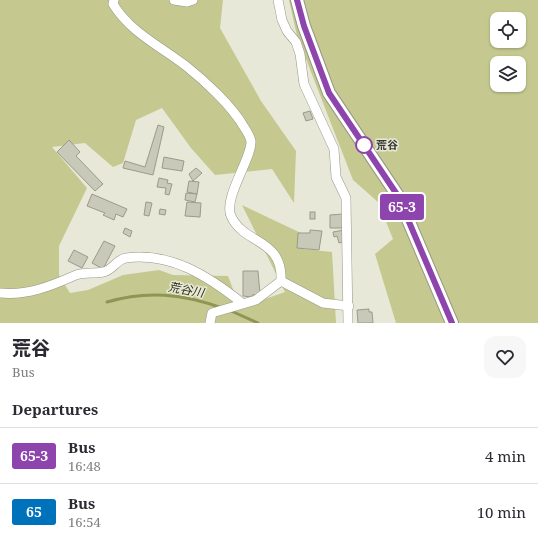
<!DOCTYPE html>
<html lang="en">
<head>
<meta charset="utf-8">
<style>
	body { margin:0; font-family:"Noto Serif","Noto Sans JP",serif; background:#f7f7f7; color:#2b2b33; height:100vh; display:flex; flex-direction:column; font-size:15px; white-space:nowrap }
	* { box-sizing:border-box; margin:0 }
	p { font-size:13px; color:#7c7c81 }
	.icon { flex:none; width:22px; height:22px; fill:none; stroke:currentColor; stroke-width:2; stroke-linecap:round; stroke-linejoin:round }
	.map { position:relative; height:323px; overflow:hidden }
	.details { display:flex; flex-direction:column; background:#fff; flex:1 }
	.details>* { flex:none }
	.badge { padding:0 8px; border-radius:3px; font-size:14px; line-height:26px }
	.buttons { position:absolute; left:490px; top:12px; display:grid; gap:8px }
	.buttons a { display:grid; place-items:center; width:36px; height:36px; border-radius:8px; background:#fff; box-shadow:0 1px 3px #0004; font-size:20px }
	.map>.badge { position:absolute; translate:-50% -50%; box-shadow:0 0 0 2px #fff }
	h2 { padding:0 12px; font-size:15px; line-height:36px }
	.round { display:grid; place-items:center; flex:none; width:42px; height:42px; border-radius:12px; background:#f7f7f7 }
	.head { display:flex; align-items:center; justify-content:space-between; height:68px; padding:0 12px }
	h1 { font-size:19px; font-weight:800; line-height:30px }
	ul { padding:0; list-style:none }
	li { display:flex; align-items:center; gap:12px; height:56px; padding:0 12px; border-top:1px solid #e1e1e2 }
	li div { flex:1 }
	li b { display:block; font-size:15px }
	li em { font-style:normal }
	li .badge { min-width:44px; font-weight:700; text-align:center }
	.map>svg:first-child { display:block }
	.green { fill:#c5c990; fill-rule:evenodd }
	.lines { fill:none; stroke-linecap:round; stroke-linejoin:round }
	.stream { stroke:#919553; stroke-width:3 }
	.building { fill:#c8c9b8; stroke:#999b8b }
	.minor-casing { stroke:#969787; stroke-width:10 }
	.secondary-casing { stroke:#969787; stroke-width:14 }
	.minor { stroke:#fff; stroke-width:9 }
	.secondary { stroke:#fff; stroke-width:12 }
	.line-casing { stroke:#fff; stroke-width:9 }
	.line { stroke:#8e44ad; stroke-width:6 }
	.stop-dot { fill:#fff; stroke:#8e44ad; stroke-width:2 }
	.labels { text-anchor:middle; stroke-width:3; stroke-linejoin:round; paint-order:stroke }
	.stop-label { font-size:11px; font-weight:bold; fill:#383832; stroke:#e7e8d7; text-anchor:start }
	.water-label { font-size:12px; font-style:italic; fill:#2f3012; stroke:#e7e8d7 }
</style>
</head>
<body>
<div class="map">
<svg width="538" height="323" viewBox="0 0 538 323">
	<rect width="100%" height="100%" fill="#e7e8d7"/>
	<!-- green -->
	<g class="green">
		<polygon points="0,0 223,0 220,28 261,101 296,151 294,203 272,169 215,175 191,148 162,108 136,120 123,163 113,167 85,143 52,147 87,188 59,246 59,275 70,293 88,290 123,275 159,270 173,275 228,276 240,308 285,292 242,205 303,234 303,249 332,252 336,323 0,323"/>
		<path d="M289,0H538V323H396L375,254L393,239L378,202L353,180L297,36ZM497,19H519V41H497ZM497,63H519V85H497Z"/>
	</g>
	<g class="lines">
		<!-- stream -->
		<g class="stream">
			<path d="M107,302C147,290 183,294 222,308"/>
			<polyline points="229,310 258,323"/>
		</g>
	</g>
	<!-- building -->
	<g class="building">
		<polygon points="310,111 313,119 306,121 303,113"/>
		<polygon points="158,125 164,127 153,175 123,168 125,161 145,167"/>
		<polygon points="69,140 80,152 76,156 103,184 95,191 57,152"/>
		<polygon points="164,157 184,161 182,171 162,168"/>
		<polygon points="196,168 202,173 193,181 189,174"/>
		<polygon points="159,178 168,180 167,183 172,184 169,195 165,194 166,188 157,187"/>
		<polygon points="189,181 199,182 197,194 187,192"/>
		<polygon points="186,193 197,194 195,202 185,200"/>
		<polygon points="92,194 127,209 123,217 116,214 114,220 103,215 105,213 87,206"/>
		<polygon points="146,202 152,203 149,216 144,215"/>
		<polygon points="187,202 201,203 200,217 185,216"/>
		<polygon points="160,209 166,210 165,215 159,214"/>
		<rect x="310" y="212" width="5" height="7"/>
		<polygon points="343,214 344,228 330,228 330,215"/>
		<polygon points="125,228 132,231 130,237 123,233"/>
		<polygon points="310,230 322,231 319,250 297,248 298,233 310,233"/>
		<polygon points="344,230 346,241 339,243 337,236 334,237 333,232"/>
		<polygon points="104,241 115,246 103,269 92,263"/>
		<polygon points="74,250 88,257 82,268 68,261"/>
		<polygon points="243,271 258,271 260,294 252,295 252,297 243,296"/>
		<polygon points="369,309 369,312 372,312 373,323 358,323 357,310"/>
	</g>
	<g class="lines">
		<defs>
			<g id="minor">
				<path d="M114,0L113,4C130,32 160,46 186,66C205,81 232,106 244,127C246,130 250,137 251,141C252,158 223,198 231,216C244,245 283,238 281,281"/>
				<polyline points="174,0 187,2 193,0"/>
				<polyline points="278,0 282,20 287,31 296,42 300,54 304,84 334,149 336,177 346,198 348,323"/>
				<polyline points="281,281 323,303 349,306"/>
				<path d="M0,293C27,296 51,286 76,275C85,272 94,274 103,272C112,271 117,259 126,258C171,252 208,276 242,303"/>
				<polyline points="210,323 212,313 256,300 281,281"/>
			</g>
			<polyline id="secondary" points="297,0 304,26 329,93 398,196 452,323"/>
		</defs>
		<!-- minor casing -->
		<use href="#minor" class="minor-casing"/>
		<!-- secondary casing -->
		<use href="#secondary" class="secondary-casing"/>
		<!-- minor -->
		<use href="#minor" class="minor"/>
		<!-- secondary -->
		<use href="#secondary" class="secondary"/>
	</g>
	<g class="lines">
		<defs>
			<polyline id="line" points="297,0 304,26 329,93 398,196 452,323"/>
		</defs>
		<!-- line casing -->
		<use href="#line" class="line-casing"/>
		<!-- line -->
		<use href="#line" class="line"/>
	</g>
	<!-- markers -->
	<circle class="stop-dot" cx="364" cy="145" r="8"/>
	<g class="labels">
		<!-- stop labels -->
		<g class="stop-label">
			<text x="376" y="149">荒谷</text>
		</g>
		<!-- water labels -->
		<g class="water-label">
			<text transform="translate(186 290) rotate(10)" y="4">荒谷川</text>
		</g>
	</g>
</svg>
<div class="buttons">
<a><svg class="icon" aria-label="locate" viewBox="0 0 24 24"><circle cx="12" cy="12" r="6"/><path d="M12 2v4M12 18v4M2 12h4M18 12h4"/></svg></a>
<a><svg class="icon" aria-label="layers" viewBox="0 0 24 24"><path d="M12 4l9 5-9 5-9-5zM3 14l9 5 9-5"/></svg></a>
</div>
<b class="badge" style="left:402px;top:207px;background:#8e44ad;color:#fff">65-3</b>
</div>
<section class="details">
<div class="head"><div><h1>荒谷</h1><p>Bus</p></div><a class="round"><svg class="icon" aria-label="heart" viewBox="0 0 24 24"><path d="M12 20l-8-8c-3-5 5-10 8-4 3-6 11-1 8 4z"/></svg></a></div>
<h2>Departures</h2>
<ul>
<li><span class="badge" style="background:#8e44ad;color:#fff">65-3</span><div><b>Bus</b><p>16:48</p></div><em>4 min</em></li>
<li><span class="badge" style="background:#0072bc;color:#fff">65</span><div><b>Bus</b><p>16:54</p></div><em>10 min</em></li>
</ul>
</section>
</body>
</html>
